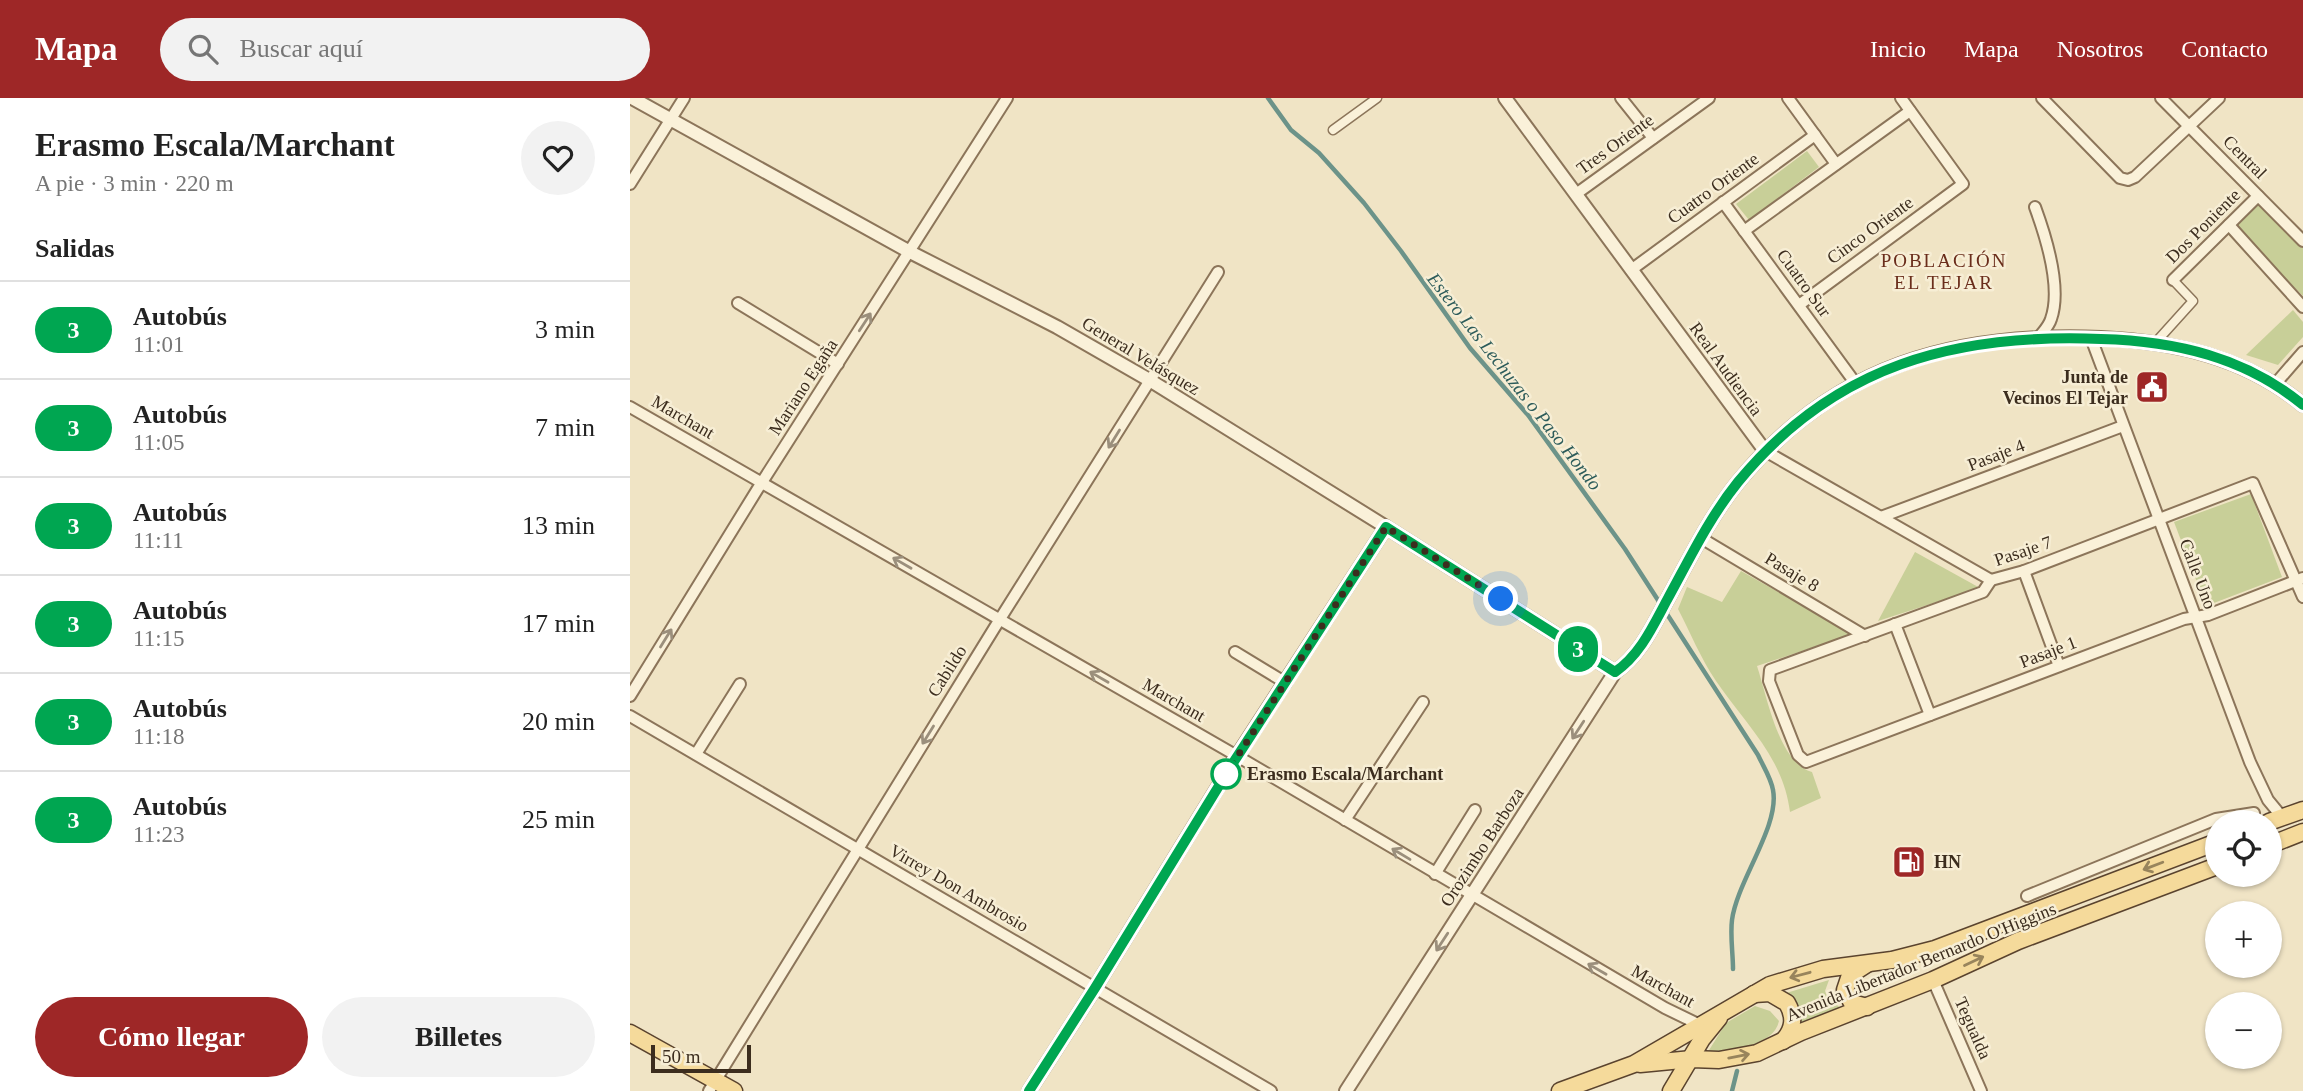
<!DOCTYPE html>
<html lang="es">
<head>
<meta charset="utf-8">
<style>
	body { margin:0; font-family:"Times New Roman",serif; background:#f2f2f2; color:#222; height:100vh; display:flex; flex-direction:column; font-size:26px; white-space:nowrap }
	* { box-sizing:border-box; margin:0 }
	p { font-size:23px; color:#767676 }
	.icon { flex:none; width:38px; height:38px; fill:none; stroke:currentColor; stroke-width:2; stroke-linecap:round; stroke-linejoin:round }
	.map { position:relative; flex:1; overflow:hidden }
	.drawer { display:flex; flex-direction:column; background:#fff; width:630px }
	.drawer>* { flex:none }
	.badge { padding:0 14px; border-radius:23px; font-size:24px; line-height:46px }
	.buttons { position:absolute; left:1575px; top:712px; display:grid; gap:14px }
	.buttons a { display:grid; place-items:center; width:77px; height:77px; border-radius:50%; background:#fff; box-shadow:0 2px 5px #0004; font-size:35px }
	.scale { position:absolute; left:21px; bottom:18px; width:100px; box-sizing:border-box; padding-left:7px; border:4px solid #3c2d1e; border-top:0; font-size:19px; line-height:24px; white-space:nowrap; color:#3c2d1e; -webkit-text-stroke:5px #f7eed5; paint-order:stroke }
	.you { position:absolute; width:35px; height:35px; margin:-18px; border:5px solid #fff; border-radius:50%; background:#1a73e8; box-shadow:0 0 0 10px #1a73e833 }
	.map>.badge { position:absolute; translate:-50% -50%; box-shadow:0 0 0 4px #fff }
	h2 { padding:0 35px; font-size:26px; line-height:63px }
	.round { display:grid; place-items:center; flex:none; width:74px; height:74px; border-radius:37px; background:#f2f2f2 }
	.headline { display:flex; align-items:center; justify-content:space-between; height:119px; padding:0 35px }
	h1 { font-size:33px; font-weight:600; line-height:52px }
	.button { display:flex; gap:14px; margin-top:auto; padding:14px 35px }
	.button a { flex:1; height:80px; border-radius:42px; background:#9e2727; color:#fff; font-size:28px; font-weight:600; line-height:80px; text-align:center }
	.button a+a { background:#f2f2f2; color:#222 }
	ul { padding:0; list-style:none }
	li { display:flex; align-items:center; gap:21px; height:98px; padding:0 35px; border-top:2px solid #e0e0e0 }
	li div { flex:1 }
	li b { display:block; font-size:26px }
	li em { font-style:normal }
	li .badge { min-width:77px; font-weight:700; text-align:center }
	header { display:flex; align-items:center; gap:42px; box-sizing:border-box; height:98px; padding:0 35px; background:#9e2727; color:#fff }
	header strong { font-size:33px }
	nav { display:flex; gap:38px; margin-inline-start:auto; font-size:24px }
	.search { width:490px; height:63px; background:#f2f2f2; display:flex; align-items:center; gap:18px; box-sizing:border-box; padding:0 24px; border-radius:38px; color:#767676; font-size:26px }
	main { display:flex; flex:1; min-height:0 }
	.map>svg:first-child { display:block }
	.green { fill:#c8cf98 }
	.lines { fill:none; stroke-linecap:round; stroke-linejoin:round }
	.stream { stroke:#6c9389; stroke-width:4.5 }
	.pedestrian-casing { stroke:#8c755a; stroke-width:11 }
	.minor-casing { stroke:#8c755a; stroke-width:14 }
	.tertiary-casing { stroke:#8c755a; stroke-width:16 }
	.primary-casing { stroke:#5a432e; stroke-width:19 }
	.pedestrian { stroke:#faf1d9; stroke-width:8 }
	.minor { stroke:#faf1d9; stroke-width:10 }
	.tertiary { stroke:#faf1d9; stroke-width:12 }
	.primary { stroke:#f5da9b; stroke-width:16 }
	.oneway { stroke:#9b8f7c }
	.oneway2 { stroke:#98845c }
	.line-casing { stroke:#fff; stroke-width:16 }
	.line { stroke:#00a651; stroke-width:10 }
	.walk { stroke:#3c2d1e; stroke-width:7; stroke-dasharray:0 12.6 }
	.stop-dot { fill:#fff; stroke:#00a651; stroke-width:3.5 }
	.labels { text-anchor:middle; stroke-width:5; stroke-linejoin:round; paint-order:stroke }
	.street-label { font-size:18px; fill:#3c2d1e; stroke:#f7eed5 }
	.poi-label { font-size:18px; font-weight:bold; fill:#3c2d1e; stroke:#f7eed5; text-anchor:end }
	.stop-label { font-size:18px; font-weight:bold; fill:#3c2d1e; stroke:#f7eed5; text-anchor:start }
	.neighbourhood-label { font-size:19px; letter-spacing:2px; fill:#6a2d1b; stroke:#f7eed5 }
	.water-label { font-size:19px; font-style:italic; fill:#2d5c5a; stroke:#f7eed5 }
</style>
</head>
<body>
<header>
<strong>Mapa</strong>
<div class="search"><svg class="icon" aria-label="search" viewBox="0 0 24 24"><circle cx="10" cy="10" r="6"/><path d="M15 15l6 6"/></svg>Buscar aquí</div>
<nav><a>Inicio</a><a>Mapa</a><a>Nosotros</a><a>Contacto</a></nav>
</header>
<main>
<section class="drawer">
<div class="headline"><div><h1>Erasmo Escala/Marchant</h1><p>A pie · 3 min · 220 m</p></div><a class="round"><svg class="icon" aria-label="heart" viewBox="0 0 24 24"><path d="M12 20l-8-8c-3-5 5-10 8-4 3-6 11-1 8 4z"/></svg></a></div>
<h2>Salidas</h2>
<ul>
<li><span class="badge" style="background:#00a651;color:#fff">3</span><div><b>Autobús</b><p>11:01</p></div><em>3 min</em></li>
<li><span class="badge" style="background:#00a651;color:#fff">3</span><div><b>Autobús</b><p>11:05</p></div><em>7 min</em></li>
<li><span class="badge" style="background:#00a651;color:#fff">3</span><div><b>Autobús</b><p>11:11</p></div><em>13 min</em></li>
<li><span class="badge" style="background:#00a651;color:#fff">3</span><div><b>Autobús</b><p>11:15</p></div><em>17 min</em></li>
<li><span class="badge" style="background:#00a651;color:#fff">3</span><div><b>Autobús</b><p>11:18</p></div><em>20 min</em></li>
<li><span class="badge" style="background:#00a651;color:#fff">3</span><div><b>Autobús</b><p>11:23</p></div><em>25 min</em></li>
</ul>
<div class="button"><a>Cómo llegar</a><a>Billetes</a></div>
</section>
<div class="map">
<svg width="1673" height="993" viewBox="0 0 1673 993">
	<rect width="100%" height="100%" fill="#f0e4c5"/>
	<!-- green -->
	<g class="green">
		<polygon points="1177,53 1189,69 1119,122 1106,106"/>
		<polygon points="1624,99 1673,150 1673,198 1599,123"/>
		<polygon points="1663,212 1673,224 1673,239 1648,267 1616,257"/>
		<polygon points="1621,396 1652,479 1576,508 1544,424"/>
		<polygon points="1285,454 1350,490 1248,523"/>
		<path d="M1111,473L1223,536L1127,568C1137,598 1149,666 1182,674L1191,700L1160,714C1153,659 1116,627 1086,583C1071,561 1060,534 1048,511L1057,489L1092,504Z"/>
		<path d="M1199,882L1195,893L1198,901L1211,910L1169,925C1173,908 1167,904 1153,896Z"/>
		<path d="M1125,908L1140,913L1149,923C1144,949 1097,953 1076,957L1096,925Z"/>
	</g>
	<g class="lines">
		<!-- stream -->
		<g class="stream">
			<path d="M638,0L661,32L689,55L734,105L771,153L840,250L898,317L995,451L1128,657C1133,668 1141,680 1143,692C1150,728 1107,783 1102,822C1100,838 1103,855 1103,871"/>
			<polyline points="1102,993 1107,973"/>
		</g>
		<defs>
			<g id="pedestrian">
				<polyline points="703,32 747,0"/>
				<polyline points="1526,244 1563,203 1543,182"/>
			</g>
			<g id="minor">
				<polyline points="991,0 1023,40"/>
				<polyline points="1158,0 1206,66"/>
				<polyline points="1412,0 1490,80 1498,82 1505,79 1589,0"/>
				<polyline points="1531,0 1673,143"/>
				<polyline points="0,86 54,0"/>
				<polyline points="946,96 1079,0"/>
				<polyline points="1093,104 1226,286"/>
				<path d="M1405,109C1416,139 1432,190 1421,221C1419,228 1413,234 1409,239"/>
				<polyline points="1599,127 1673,209"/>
				<polyline points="1114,133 1280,13"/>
				<polyline points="1001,172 1185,37"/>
				<polyline points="1543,182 1628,98"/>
				<polyline points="108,205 208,266"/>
				<polyline points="1169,207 1333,86 1271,0"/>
				<polyline points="1461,240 1620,664 1638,702 1652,719"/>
				<polyline points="1646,285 1673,254"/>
				<polyline points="0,309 607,658 1035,910 1070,927"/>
				<polyline points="1135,353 1361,482"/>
				<polyline points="1251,419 1493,328"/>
				<polyline points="1071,440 1235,538"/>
				<polyline points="1394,473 1429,568"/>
				<polyline points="1361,482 1353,494 1140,572 1139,583 1168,657 1176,664 1554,521 1578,517 1673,480"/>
				<polyline points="1361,482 1394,473 1623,385 1673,499"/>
				<polyline points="1265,526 1300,617"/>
				<polyline points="605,554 656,585"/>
				<polyline points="0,598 127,392 377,0"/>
				<polyline points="0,618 641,993"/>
				<polyline points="66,656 110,586"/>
				<polyline points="715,722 793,604"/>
				<polyline points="805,776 845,712"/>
				<polyline points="1397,798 1586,721 1624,715"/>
				<polyline points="1303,882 1351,993"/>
				<polyline points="79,993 365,529 588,174"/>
			</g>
			<g id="tertiary">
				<polyline points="2,0 280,154 427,229 521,283 756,429 985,574"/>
				<polyline points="875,0 1135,353"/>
				<polyline points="399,993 465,890 607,658 756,429"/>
				<path d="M716,993L985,574C1010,557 1023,528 1037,502C1059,462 1079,420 1108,384C1204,267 1325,234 1471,240C1545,244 1615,259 1673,307"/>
			</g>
			<g id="primary">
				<polyline points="1639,724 1673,712"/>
				<polyline points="1640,747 1673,734"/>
				<path d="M1124,896L1140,895L1157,905C1165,919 1164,931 1153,943"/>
				<polyline points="1237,909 1222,905 1215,892 1220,877 1237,866"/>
				<polyline points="0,935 104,993"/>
				<polyline points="1010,966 1062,961 1089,962 1127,955 1171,934 1303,882 1388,843 1587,768"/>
				<polyline points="930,993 1004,966 1140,887 1193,871 1262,862 1305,851 1587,744"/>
				<polyline points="1041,993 1072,941 1089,920"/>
			</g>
		</defs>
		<!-- pedestrian casing -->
		<use href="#pedestrian" class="pedestrian-casing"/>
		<!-- minor casing -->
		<use href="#minor" class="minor-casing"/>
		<!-- tertiary casing -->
		<use href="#tertiary" class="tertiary-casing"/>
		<!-- primary casing -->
		<use href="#primary" class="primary-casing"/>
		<!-- pedestrian -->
		<use href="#pedestrian" class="pedestrian"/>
		<!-- minor -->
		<use href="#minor" class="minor"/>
		<!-- tertiary -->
		<use href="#tertiary" class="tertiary"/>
		<!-- primary -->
		<use href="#primary" class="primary"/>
	</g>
	<!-- one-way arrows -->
	<defs><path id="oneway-shaft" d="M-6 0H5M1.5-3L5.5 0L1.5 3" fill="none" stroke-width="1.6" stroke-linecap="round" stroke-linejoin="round" transform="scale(1.75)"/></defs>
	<g class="oneway">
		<use href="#oneway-shaft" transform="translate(235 224) rotate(-57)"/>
		<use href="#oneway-shaft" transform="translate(484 341) rotate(122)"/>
		<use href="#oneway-shaft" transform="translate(272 465) rotate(-150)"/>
		<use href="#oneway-shaft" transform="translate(36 540) rotate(-58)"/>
		<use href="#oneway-shaft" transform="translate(469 579) rotate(-150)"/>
		<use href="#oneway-shaft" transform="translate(948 632) rotate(123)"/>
		<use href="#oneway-shaft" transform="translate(298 637) rotate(122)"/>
		<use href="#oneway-shaft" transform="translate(771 756) rotate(-149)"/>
		<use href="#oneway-shaft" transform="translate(812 844) rotate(123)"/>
		<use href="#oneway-shaft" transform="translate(967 871) rotate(-150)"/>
	</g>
	<g class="oneway2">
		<use href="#oneway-shaft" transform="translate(1523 768) rotate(159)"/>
		<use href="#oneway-shaft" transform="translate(1344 863) rotate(-25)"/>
		<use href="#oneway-shaft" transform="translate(1170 877) rotate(165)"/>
		<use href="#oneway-shaft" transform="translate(1109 958) rotate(-11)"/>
	</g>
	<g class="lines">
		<defs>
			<path id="line" d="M399,993L465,890L603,665L756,429L985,574C1010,557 1023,528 1037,502C1059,462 1079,420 1108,384C1204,267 1325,235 1471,241C1545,243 1615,259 1673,307"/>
		</defs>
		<!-- line casing -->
		<use href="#line" class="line-casing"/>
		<!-- line -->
		<use href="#line" class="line"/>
		<!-- walk -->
		<polyline class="walk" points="596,676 756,429 871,501"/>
	</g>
	<!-- icons -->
	<defs>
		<symbol id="civic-square" viewBox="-11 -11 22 22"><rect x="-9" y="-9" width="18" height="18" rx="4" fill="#9e2727" stroke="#f7eed5"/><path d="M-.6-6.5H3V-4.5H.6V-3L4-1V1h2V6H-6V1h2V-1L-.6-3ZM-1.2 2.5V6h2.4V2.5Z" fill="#fff"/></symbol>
		<symbol id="fuel-square" viewBox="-11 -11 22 22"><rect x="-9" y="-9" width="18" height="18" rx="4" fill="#9e2727" stroke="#f7eed5"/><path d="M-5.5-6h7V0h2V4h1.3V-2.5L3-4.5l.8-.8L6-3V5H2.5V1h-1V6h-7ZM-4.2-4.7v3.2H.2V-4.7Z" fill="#fff"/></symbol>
	</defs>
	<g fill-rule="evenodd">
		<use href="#civic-square" x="1503" y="270" width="38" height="38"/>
		<use href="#fuel-square" x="1260" y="745" width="38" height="38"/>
	</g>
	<!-- markers -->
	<circle class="stop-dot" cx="596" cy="676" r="14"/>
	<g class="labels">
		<!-- street labels -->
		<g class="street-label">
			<text transform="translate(985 46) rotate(-36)" y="6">Tres Oriente</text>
			<text transform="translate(1615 59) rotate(45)" y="6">Central</text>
			<text transform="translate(1083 90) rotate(-36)" y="6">Cuatro Oriente</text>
			<text transform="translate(1573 128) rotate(-45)" y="6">Dos Poniente</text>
			<text transform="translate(1240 132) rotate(-36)" y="6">Cinco Oriente</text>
			<text transform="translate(1174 185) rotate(54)" y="6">Cuatro Sur</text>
			<text transform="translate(511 258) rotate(31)" y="6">General Velásquez</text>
			<text transform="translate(1096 271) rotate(54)" y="6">Real Audiencia</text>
			<text transform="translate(173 289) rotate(-57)" y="6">Mariano Egaña</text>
			<text transform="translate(53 319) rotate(30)" y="6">Marchant</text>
			<text transform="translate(1366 357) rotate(-21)" y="6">Pasaje 4</text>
			<text transform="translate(1393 453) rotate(-19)" y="6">Pasaje 7</text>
			<text transform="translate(1162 474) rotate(31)" y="6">Pasaje 8</text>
			<text transform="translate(1568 476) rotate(69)" y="6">Calle Uno</text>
			<text transform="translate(1418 554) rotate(-21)" y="6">Pasaje 1</text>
			<text transform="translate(317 573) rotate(-58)" y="6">Cabildo</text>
			<text transform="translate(544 602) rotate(30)" y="6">Marchant</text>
			<text transform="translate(852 749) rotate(-57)" y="6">Orozimbo Barboza</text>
			<text transform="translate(329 790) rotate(30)" y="6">Virrey Don Ambrosio</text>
			<text transform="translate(1291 864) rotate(-22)" y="6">Avenida Libertador Bernardo O'Higgins</text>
			<text transform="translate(1033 888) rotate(29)" y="6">Marchant</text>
			<text transform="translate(1343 930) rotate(66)" y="6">Tegualda</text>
		</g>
		<!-- poi labels -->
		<g class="poi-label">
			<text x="1498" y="285">Junta de<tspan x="1498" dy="21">Vecinos El Tejar</tspan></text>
			<text x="1304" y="770" text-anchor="start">HN</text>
		</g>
		<!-- stop labels -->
		<g class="stop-label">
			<text x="617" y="682">Erasmo Escala/Marchant</text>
		</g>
		<!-- neighbourhood labels -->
		<g class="neighbourhood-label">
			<text x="1314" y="169">POBLACIÓN<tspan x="1314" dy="22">EL TEJAR</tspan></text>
		</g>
		<!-- water labels -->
		<g class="water-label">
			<text transform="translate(885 283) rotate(52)" y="7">Estero Las Lechuzas o Paso Hondo</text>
		</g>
	</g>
</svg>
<div class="buttons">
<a><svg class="icon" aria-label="locate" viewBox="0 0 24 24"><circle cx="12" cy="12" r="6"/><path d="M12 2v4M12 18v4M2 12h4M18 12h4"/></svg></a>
<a>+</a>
<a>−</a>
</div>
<div class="scale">50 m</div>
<div class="you" style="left:871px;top:501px"></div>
<b class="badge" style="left:948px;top:551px;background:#00a651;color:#fff">3</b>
</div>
</main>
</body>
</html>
